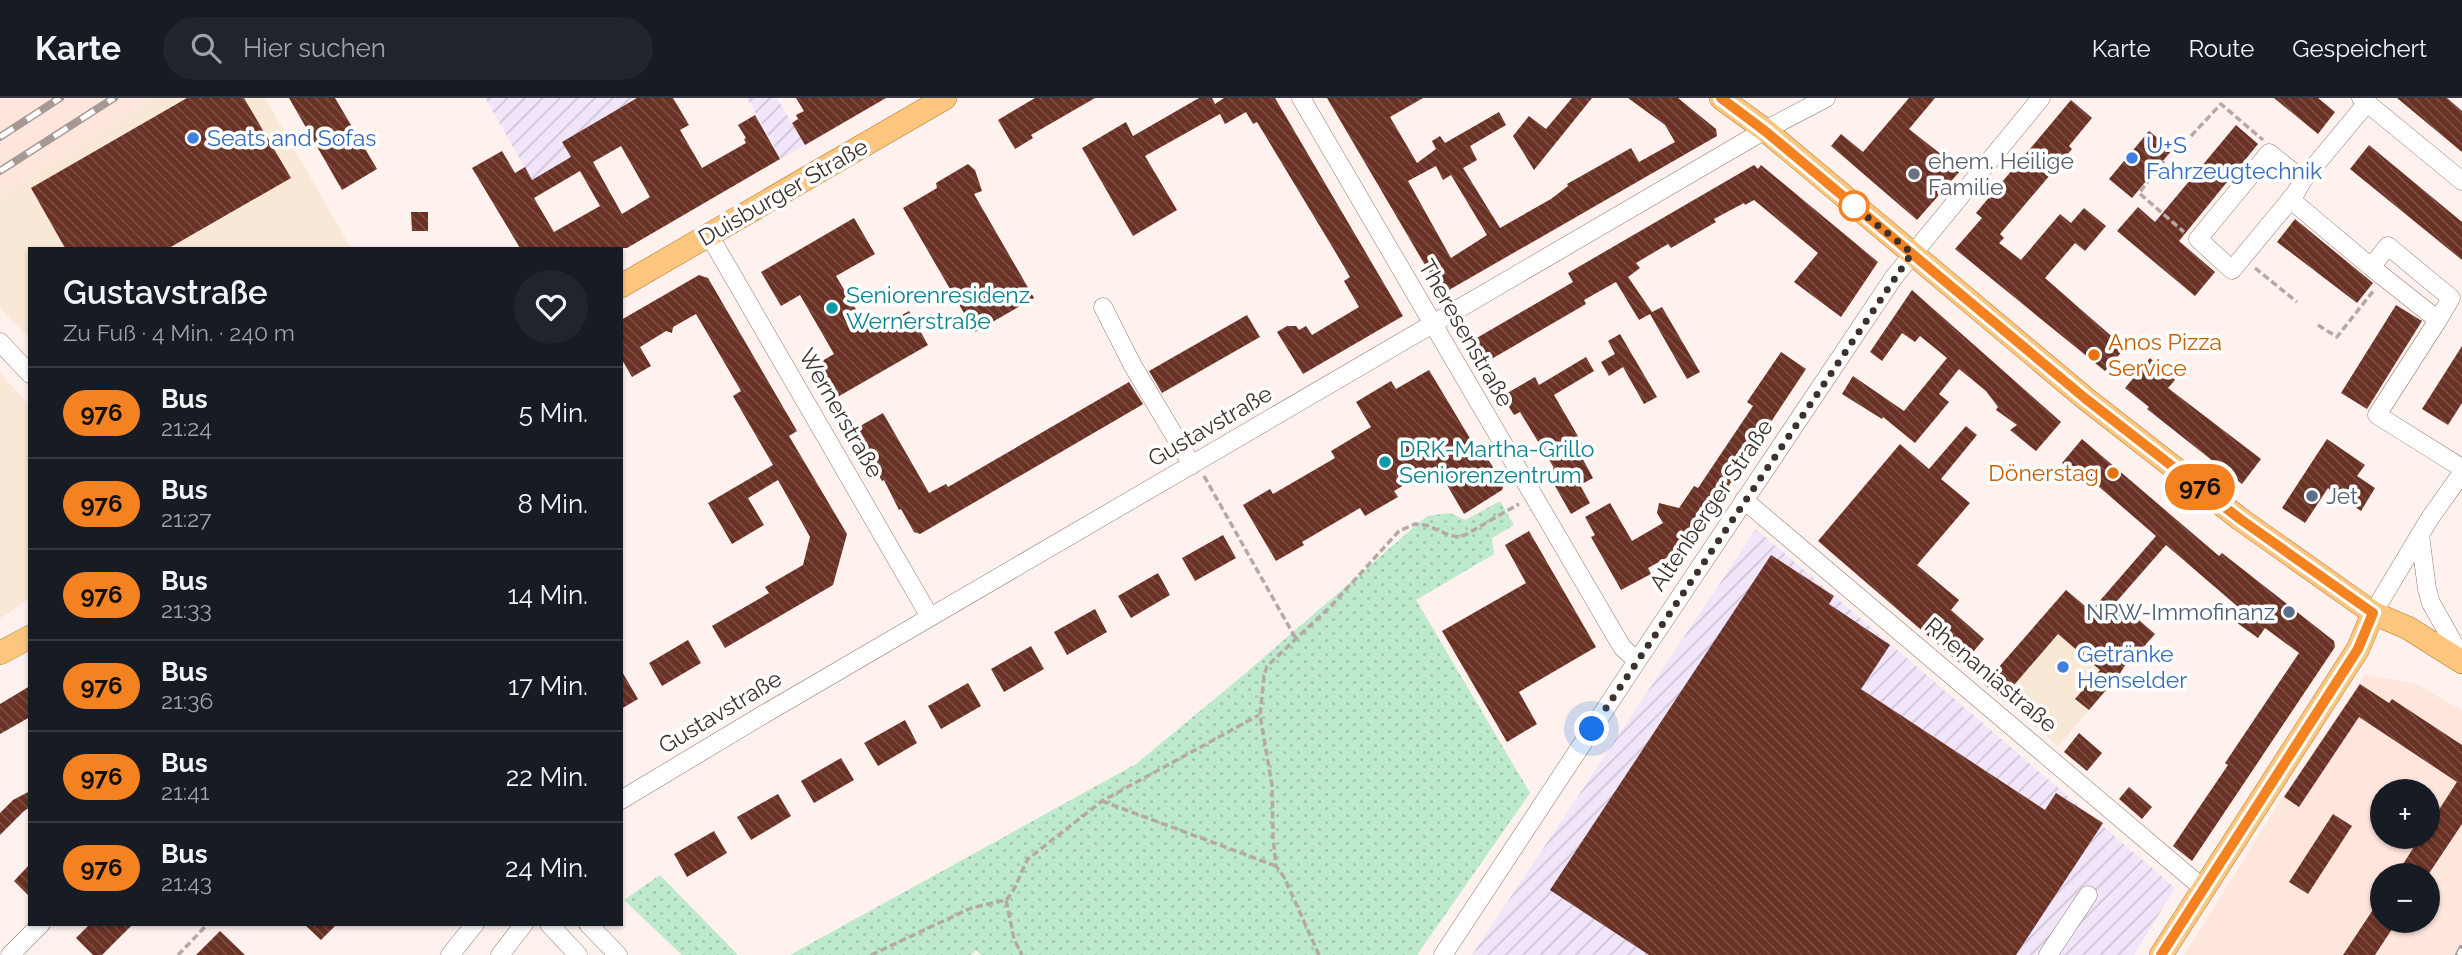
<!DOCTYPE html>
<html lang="de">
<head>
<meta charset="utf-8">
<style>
	body { margin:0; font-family:Raleway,sans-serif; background:#20242c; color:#f1f3f6; height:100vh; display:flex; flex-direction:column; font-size:26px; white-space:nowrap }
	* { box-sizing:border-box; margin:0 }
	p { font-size:23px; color:#9ea1a6 }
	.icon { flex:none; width:38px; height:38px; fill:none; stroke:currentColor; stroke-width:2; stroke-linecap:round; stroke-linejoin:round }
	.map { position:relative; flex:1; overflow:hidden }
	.drawer { position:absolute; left:28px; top:149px; width:595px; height:679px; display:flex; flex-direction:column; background:#171b24; border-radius:0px; box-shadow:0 2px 5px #0004 }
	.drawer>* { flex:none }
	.badge { padding:0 14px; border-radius:23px; font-size:24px; line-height:46px }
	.controls { position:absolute; left:2370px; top:681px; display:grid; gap:14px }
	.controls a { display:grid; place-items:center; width:70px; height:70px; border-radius:50%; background:#171b24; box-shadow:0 2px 5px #0004; font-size:35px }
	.you { position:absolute; width:35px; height:35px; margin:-18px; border:5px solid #fff; border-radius:50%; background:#1a73e8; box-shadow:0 0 0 10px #1a73e833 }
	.map>.badge { position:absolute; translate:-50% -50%; box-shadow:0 0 0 4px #fff }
	.round { display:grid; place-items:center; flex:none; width:74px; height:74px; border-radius:37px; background:#20242c }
	.headline { display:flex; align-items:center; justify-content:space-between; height:119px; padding:0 35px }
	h1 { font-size:33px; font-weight:600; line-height:52px }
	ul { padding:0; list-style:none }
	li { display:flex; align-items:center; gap:21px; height:91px; padding:0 35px; border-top:2px solid #363941 }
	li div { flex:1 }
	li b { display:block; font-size:26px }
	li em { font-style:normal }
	li .badge { min-width:77px; font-weight:700; text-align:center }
	header { display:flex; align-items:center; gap:42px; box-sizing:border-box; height:98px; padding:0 35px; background:#171b24; border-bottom:2px solid #363941 }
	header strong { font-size:33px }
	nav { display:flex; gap:38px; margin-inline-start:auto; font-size:24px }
	.search { width:490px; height:63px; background:#20242c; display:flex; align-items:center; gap:18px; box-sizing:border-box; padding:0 24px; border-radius:38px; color:#9ea1a6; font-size:26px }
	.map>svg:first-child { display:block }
	.commercial { fill:#f8e8d5 }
	.industrial { fill:url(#industrial-furrows) }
	.built { fill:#ffe6dd; fill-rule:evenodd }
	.park { fill:url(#park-dots) }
	.building { fill:url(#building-back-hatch); fill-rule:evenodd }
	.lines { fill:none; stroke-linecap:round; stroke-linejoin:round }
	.minor-casing { stroke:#95786d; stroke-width:19 }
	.major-casing { stroke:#b8792a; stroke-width:24 }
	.path { stroke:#b6a8a4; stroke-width:3.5; stroke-dasharray:7 3.5; stroke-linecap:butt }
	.minor { stroke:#fff; stroke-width:18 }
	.major { stroke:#fcc67f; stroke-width:23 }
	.rail-casing { stroke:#a69894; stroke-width:8 }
	.rail { stroke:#fff; stroke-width:5; stroke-dasharray:16; stroke-linecap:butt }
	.line-casing { stroke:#fff; stroke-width:16 }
	.line { stroke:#f58220; stroke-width:10 }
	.walk { stroke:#3d312c; stroke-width:7; stroke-dasharray:0 12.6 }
	.shop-dot { fill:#3f7fe0; stroke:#fff; stroke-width:2.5 }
	.worship-dot { fill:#6b7280; stroke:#fff; stroke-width:2.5 }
	.stop-dot { fill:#fff; stroke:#f58220; stroke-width:3.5 }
	.culture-dot { fill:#0f9aa8; stroke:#fff; stroke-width:2.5 }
	.food-dot { fill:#e8710a; stroke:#fff; stroke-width:2.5 }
	.service-dot { fill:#5c6f8a; stroke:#fff; stroke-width:2.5 }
	.labels { text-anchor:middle; stroke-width:7; stroke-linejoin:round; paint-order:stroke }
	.shop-label { font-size:23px; fill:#366cbe; stroke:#fff; text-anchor:start }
	.worship-label { font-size:23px; fill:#5b616d; stroke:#fff; text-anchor:start }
	.street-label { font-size:23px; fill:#3d312c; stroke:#fff }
	.culture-label { font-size:23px; fill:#0d838f; stroke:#fff; text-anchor:start }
	.food-label { font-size:23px; fill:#c56008; stroke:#fff; text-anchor:start }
	.service-label { font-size:23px; fill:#4e5e75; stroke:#fff; text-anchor:start }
</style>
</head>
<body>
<header>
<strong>Karte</strong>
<div class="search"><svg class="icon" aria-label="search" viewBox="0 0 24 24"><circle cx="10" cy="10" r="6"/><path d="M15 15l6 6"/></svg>Hier suchen</div>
<nav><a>Karte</a><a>Route</a><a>Gespeichert</a></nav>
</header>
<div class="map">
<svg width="2462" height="857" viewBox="0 0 2462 857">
	<defs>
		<pattern id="industrial-furrows" width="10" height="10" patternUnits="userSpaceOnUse" patternTransform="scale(1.75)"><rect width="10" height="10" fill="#f1e5fa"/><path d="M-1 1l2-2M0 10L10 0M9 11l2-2" fill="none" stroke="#d0c5d6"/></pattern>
		<pattern id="park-dots" width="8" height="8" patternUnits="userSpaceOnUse" patternTransform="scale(1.75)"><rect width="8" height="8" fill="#bde9cd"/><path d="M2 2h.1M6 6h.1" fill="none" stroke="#a3c8b0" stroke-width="1.8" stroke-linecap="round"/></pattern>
		<pattern id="building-back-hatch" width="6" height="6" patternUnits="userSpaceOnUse" patternTransform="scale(1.75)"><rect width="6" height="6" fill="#6a3125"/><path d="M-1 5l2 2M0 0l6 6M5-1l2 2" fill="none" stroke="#7c4e44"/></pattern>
	</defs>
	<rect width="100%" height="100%" fill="#fff1ed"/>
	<!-- commercial -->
	<g class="commercial">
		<polygon points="153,0 265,0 351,150 30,150 30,241 0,210 0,98"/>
		<polygon points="0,275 30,308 30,500 0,521"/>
		<polygon points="2066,492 2091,513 2085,521 2133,561 2058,648 1984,586"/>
	</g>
	<!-- industrial -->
	<g class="industrial">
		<polygon points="485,0 673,0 532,82"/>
		<polygon points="747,0 777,0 805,47 781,61"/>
		<polygon points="1756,431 2175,790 2134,857 1472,857"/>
	</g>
	<!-- built -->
	<g class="built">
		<polygon points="0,0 153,0 0,98"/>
		<path d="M2365,576L2416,586L2462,612V857H2184L2283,699ZM2382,693H2427V738H2382ZM2382,777H2427V822H2382Z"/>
	</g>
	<!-- park -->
	<g class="park">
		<polygon points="1500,403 1514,427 1492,440 1494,456 1416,502 1530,695 1417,857 981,857 976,852 971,857 790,857 1136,666 1241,579 1427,418 1450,415 1465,422"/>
		<polygon points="660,777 738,857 682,857 624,802"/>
	</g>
	<!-- building -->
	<g class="building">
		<polygon points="187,0 244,0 291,80 169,150 65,150 31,90"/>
		<polygon points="289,0 335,0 377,71 342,92"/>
		<path d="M637,0H673L689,27L680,32L702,70L746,45L744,41L746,40L738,27L755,17L780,61L627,150H520L472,70L502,53L515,75L525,69L532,82L571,59L562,44ZM621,48L650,99L622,116L593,64ZM580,73L600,108L554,134L534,100Z"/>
		<polygon points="796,0 886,0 805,47 792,25 798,21 796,17 804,13"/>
		<polygon points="1035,0 1095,0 1031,37 1033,40 1015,51 998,22"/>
		<polygon points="1199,0 1212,0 1215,6 1224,0 1275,0 1403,218 1303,276 1277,234 1287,228 1296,228 1299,232 1306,228 1312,237 1359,209 1344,183 1350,179 1336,155 1257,24 1253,26 1246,14 1225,26 1220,16 1145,58 1177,112 1133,138 1082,50 1126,24 1133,38"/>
		<path d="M1327,0H1423L1390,19L1417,65L1436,51L1432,43L1440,38L1445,45L1499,14L1506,27L1470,48L1477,62L1463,70L1500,130L1551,101L1568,88L1567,86L1631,50L1639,64L1675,44L1665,27L1628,0H1678L1716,31L1717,38L1442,196ZM1436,68L1443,82L1451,77L1487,137L1451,160L1408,83Z"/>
		<polygon points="1572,0 1592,0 1534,72 1513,38 1529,18 1546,31"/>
		<polygon points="1909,0 1935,0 1909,31 1961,72 1917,122 1831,48 1841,36 1863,54"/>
		<polygon points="2274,0 2318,0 2335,14 2318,36"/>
		<polygon points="2397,0 2447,0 2462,13 2462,54"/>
		<polygon points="2071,2 2092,20 2069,48 2072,51 2000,136 2004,140 1999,145 2021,162 2060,116 2071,125 2084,110 2106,128 2085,153 2075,145 2045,180 2125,250 2105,273 1955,151 1982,120 1976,115"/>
		<polygon points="2236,27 2258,46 2179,143 2215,174 2195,198 2117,133 2138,109 2155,124"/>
		<polygon points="2149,33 2172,52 2132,100 2109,81"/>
		<polygon points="2369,47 2462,124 2462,162 2350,71"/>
		<polygon points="968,66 975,72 982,93 974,96 1034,200 975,234 903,110 937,90 936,85"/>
		<polygon points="1754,67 1758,71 1761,67 1878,164 1841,219 1794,184 1818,155 1754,102 1745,107 1744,105 1714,121 1716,124 1671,150 1668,146 1636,165 1640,170 1628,179 1652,214 1662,209 1700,274 1687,281 1650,216 1639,222 1616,184 1584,202 1586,206 1488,263 1475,241 1573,184 1568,175"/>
		<polygon points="411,114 428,114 428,133 412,133"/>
		<polygon points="854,120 875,156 836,178 870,235 909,213 928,247 834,301 815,267 834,256 800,197 781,208 761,174"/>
		<polygon points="2295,121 2373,185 2357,205 2277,144"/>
		<polygon points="699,177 708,180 797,333 789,338 847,436 833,487 725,550 712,528 769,495 765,489 803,467 810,439 778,382 748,400 764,427 732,446 708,405 773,367 733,298 741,293 696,216 673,229 672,235 666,233 640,249 651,268 632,279 621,260 621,222"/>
		<polygon points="1912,192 2061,324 2036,353 2010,332 2017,327 1996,312 1998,309 1986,293 1959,271 1939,296 1949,304 1915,345 1883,319 1882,321 1842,296 1853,278 1904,313 1947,260 1920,238 1915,244 1902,235 1882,263 1870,254"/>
		<polygon points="2396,207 2422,223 2367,311 2341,295"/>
		<polygon points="1247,217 1260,239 1162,295 1149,273"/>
		<polygon points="1620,236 1657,299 1644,306 1623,269 1609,278 1601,264 1615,256 1608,243"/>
		<polygon points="2462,248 2462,305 2448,327 2422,311"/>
		<polygon points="1781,254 1806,271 1718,404 1688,448 1648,470 1651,476 1621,492 1591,439 1595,437 1585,419 1610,405 1632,443 1663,425 1657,415 1659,405 1679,410 1694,388 1698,390 1753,308 1747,304"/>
		<polygon points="1586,259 1594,273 1554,297 1586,352 1580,356 1593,380 1580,387 1590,405 1571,416 1547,374 1554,370 1520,314 1514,317 1502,298 1535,279 1539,287"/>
		<polygon points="2150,260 2175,282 2168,290 2261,361 2242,386 2147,311 2149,309 2125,290"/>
		<polygon points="1429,272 1480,357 1484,355 1502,383 1504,387 1502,392 1464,416 1436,368 1394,393 1398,399 1365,418 1360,410 1302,444 1304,447 1276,463 1243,407 1270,391 1273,396 1335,360 1331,353 1371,329 1356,304 1391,283 1396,291"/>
		<polygon points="1129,284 1143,306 1140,308 920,436 914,434 901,411 899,412 884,382 882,383 853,332 883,315 929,395 946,386 948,389"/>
		<polygon points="1966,328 1977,337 1941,381 1970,405 1917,467 1959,502 1951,512 1984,541 1962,567 1818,443 1900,346 1929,371"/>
		<polygon points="2082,341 2219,458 2222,455 2334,543 2335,549 2192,763 2173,748 2228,667 2225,665 2299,555 2265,530 2258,540 2229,519 2237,508 2166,447 2117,503 2155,536 2133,561 2130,559 2119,577 2089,612 2075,601 2100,572 2058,536 2002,601 1984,586 2066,492 2091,513 2156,438 2090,381 2086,385 2062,365"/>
		<polygon points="2327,341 2365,367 2357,378 2375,390 2361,413 2328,390 2305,425 2282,410"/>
		<polygon points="1529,433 1596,549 1519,594 1537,626 1507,644 1442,533 1526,485 1505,447"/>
		<polygon points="1223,437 1236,460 1195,483 1182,460"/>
		<polygon points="1771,457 1834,498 1829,506 1890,547 1861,591 2045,712 2056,695 2103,725 2016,857 1649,857 1550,792"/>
		<polygon points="1158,475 1170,497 1131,520 1118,498"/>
		<polygon points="1095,511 1107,534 1067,557 1054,534"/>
		<polygon points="688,542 701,565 662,588 649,565"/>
		<polygon points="1031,548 1044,571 1004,594 991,571"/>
		<polygon points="621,572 638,601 621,611"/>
		<polygon points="968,585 981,608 941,631 928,608"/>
		<polygon points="2360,586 2389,605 2392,601 2462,647 2462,726 2428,777 2396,777 2421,738 2427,738 2427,730 2457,684 2359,619 2299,709 2284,699"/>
		<polygon points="30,588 30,619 0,636 0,606"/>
		<polygon points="905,622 917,645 878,668 864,645"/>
		<polygon points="2079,635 2102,655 2087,673 2064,654"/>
		<polygon points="841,660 854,682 814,705 801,683"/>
		<polygon points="2129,689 2152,709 2142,721 2119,701"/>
		<polygon points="30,693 30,709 24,713 0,737 0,715 13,702"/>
		<polygon points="778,696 791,718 751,742 737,719"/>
		<polygon points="2333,716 2352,728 2308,796 2289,784"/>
		<polygon points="714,733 727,755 687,779 674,756"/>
		<polygon points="30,766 30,799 14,783"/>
		<polygon points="2382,798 2382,822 2398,822 2375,857 2343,857"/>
		<polygon points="90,826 133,826 102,857 93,857 76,840"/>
		<polygon points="304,826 337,826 321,842"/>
		<polygon points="220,833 245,857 196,857"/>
	</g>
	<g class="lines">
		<defs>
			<g id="minor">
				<polyline points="1301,0 1622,549 1637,563"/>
				<polyline points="2361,0 2462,83"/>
				<polyline points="2303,82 2269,55 2198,141 2232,172 2295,96 2303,82 2367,5"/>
				<polyline points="2290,101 2371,169 2388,148 2451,200 2438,222 2371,169"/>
				<polyline points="709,137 930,519"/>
				<polyline points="1103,209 1133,268 1192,367"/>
				<polyline points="2438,222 2377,317 2462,370"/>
				<polyline points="0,244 30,276"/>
				<polyline points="1744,402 2204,791"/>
				<polyline points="2420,437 2427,491 2431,505 2462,560"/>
				<polyline points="2373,515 2430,420 2462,375"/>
				<polyline points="621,702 766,615 1765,32 1826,0"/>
				<polyline points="549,826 578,857"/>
				<polyline points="588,826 618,857"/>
				<polyline points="10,857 41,826"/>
				<polyline points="450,857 475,826"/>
				<polyline points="500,857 524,826"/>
				<polyline points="1443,857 1637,563 1894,179 2041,0"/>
				<polyline points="2048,857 2088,797"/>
			</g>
			<g id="major">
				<polyline points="1721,0 1765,32 2086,301 2240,421 2373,515 2408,530 2462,564"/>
				<polyline points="621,188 945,0"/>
				<polyline points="0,555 30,539"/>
				<polyline points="2161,857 2358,551 2373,515"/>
			</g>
		</defs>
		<!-- minor casing -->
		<use href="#minor" class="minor-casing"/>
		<!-- major casing -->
		<use href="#major" class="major-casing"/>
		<!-- path -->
		<g class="path">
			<polyline points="2191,38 2221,6 2263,42"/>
			<polyline points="2164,63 2139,95 2184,134"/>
			<polyline points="2255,170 2297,204"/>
			<polyline points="2318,227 2337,239 2374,192"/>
			<polyline points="1204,378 1296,541"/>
			<polyline points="1102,703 1276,768"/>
			<path d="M1006,802C1017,791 1020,774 1028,761L1102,703L1259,617"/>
			<polyline points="178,857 206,828"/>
			<polyline points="871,857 971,810 1006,802 1014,841 1022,857"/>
			<polyline points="1319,857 1284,779 1276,768 1273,739 1272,687 1260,617 1264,578 1267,568 1331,508 1399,433 1415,426 1426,427 1449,437 1458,439 1465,437 1519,406"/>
		</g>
		<!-- minor -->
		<use href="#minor" class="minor"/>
		<!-- major -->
		<use href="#major" class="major"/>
		<defs>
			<g id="rail">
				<polyline points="0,39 60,0"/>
				<polyline points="0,73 114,0"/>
				<polyline points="2459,857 2462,851"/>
			</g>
		</defs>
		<!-- rail casing -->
		<use href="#rail" class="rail-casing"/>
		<!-- rail -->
		<use href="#rail" class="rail"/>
	</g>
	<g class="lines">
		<defs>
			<polyline id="line" points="1721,0 1765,33 2086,301 2240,421 2373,515 2358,551 2161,857"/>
		</defs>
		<!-- line casing -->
		<use href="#line" class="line-casing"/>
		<!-- line -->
		<use href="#line" class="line"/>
		<!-- walk -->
		<polyline class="walk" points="1592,631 1912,155 1854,108"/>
	</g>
	<!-- markers -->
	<g class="shop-dot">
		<circle cx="193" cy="40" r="7"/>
		<circle cx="2132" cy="60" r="7"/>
		<circle cx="2063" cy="569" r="7"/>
	</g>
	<circle class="worship-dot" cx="1914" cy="76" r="7"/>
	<circle class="stop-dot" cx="1854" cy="108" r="14"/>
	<g class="culture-dot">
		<circle cx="832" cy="210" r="7"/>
		<circle cx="1385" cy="364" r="7"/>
	</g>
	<g class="food-dot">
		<circle cx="2094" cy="257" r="7"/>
		<circle cx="2113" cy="375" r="7"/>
	</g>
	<g class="service-dot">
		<circle cx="2312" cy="398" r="7"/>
		<circle cx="2289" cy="514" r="7"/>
	</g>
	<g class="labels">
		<!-- shop labels -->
		<g class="shop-label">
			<text x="207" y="48">Seats and Sofas</text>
			<text x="2146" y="55">U+S<tspan x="2146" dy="26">Fahrzeugtechnik</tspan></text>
			<text x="2077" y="564">Getränke<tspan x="2077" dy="26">Henselder</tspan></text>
		</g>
		<!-- worship labels -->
		<g class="worship-label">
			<text x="1928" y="71">ehem. Heilige<tspan x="1928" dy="26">Familie</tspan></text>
		</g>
		<!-- street labels -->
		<g class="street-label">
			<text transform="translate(783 94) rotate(-30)" y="8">Duisburger Straße</text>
			<text transform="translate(1466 235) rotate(60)" y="8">Theresenstraße</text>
			<text transform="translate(841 315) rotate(60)" y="8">Wernerstraße</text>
			<text transform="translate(1210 328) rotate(-30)" y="8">Gustavstraße</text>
			<text transform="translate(1711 407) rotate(-56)" y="8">Altenberger Straße</text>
			<text transform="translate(1991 577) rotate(40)" y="8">Rhenaniastraße</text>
			<text transform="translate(720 614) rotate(-31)" y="8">Gustavstraße</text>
		</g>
		<!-- culture labels -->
		<g class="culture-label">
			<text x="846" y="205">Seniorenresidenz<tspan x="846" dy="26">Wernerstraße</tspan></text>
			<text x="1399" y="359">DRK-Martha-Grillo<tspan x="1399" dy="26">Seniorenzentrum</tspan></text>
		</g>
		<!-- food labels -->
		<g class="food-label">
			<text x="2108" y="252">Anos Pizza<tspan x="2108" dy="26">Service</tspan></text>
			<text x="2099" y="383" text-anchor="end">Dönerstag</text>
		</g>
		<!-- service labels -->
		<g class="service-label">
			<text x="2326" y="406">Jet</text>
			<text x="2275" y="522" text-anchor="end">NRW-Immofinanz</text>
		</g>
	</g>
</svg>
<div class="controls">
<a>+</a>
<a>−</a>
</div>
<div class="you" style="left:1592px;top:631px"></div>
<b class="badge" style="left:2200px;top:389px;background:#f58220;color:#111">976</b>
<section class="drawer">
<div class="headline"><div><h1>Gustavstraße</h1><p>Zu Fuß · 4 Min. · 240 m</p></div><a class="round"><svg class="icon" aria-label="heart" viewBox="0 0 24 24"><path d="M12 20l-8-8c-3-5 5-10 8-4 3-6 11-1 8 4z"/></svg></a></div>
<ul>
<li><span class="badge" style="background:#f58220;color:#111">976</span><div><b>Bus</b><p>21:24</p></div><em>5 Min.</em></li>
<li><span class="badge" style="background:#f58220;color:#111">976</span><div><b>Bus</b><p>21:27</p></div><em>8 Min.</em></li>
<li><span class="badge" style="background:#f58220;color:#111">976</span><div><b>Bus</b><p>21:33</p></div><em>14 Min.</em></li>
<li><span class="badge" style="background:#f58220;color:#111">976</span><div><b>Bus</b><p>21:36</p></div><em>17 Min.</em></li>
<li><span class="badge" style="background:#f58220;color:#111">976</span><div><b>Bus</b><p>21:41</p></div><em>22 Min.</em></li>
<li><span class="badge" style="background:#f58220;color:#111">976</span><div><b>Bus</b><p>21:43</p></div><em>24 Min.</em></li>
</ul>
</section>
</div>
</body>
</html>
